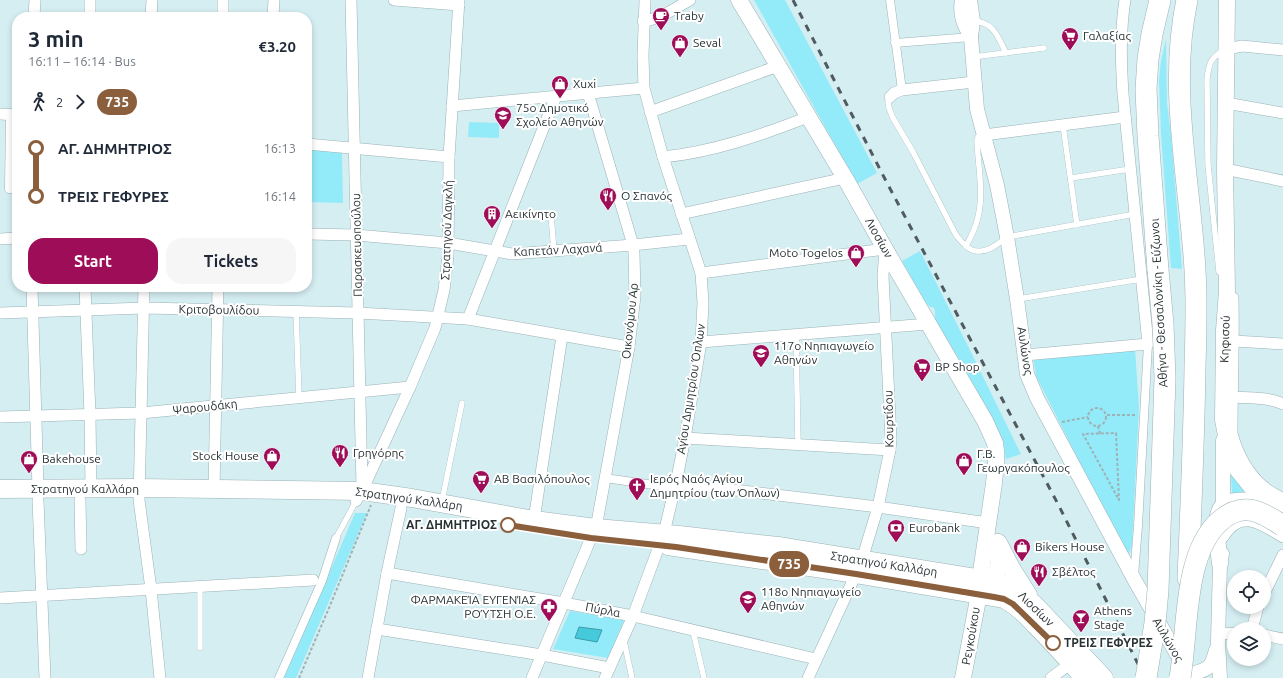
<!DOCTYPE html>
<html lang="en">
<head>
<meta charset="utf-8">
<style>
	body { margin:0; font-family:Ubuntu,sans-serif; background:#f6f6f7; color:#1f2937; height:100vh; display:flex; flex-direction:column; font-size:15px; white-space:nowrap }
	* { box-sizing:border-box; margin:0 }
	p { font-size:13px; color:#747a83 }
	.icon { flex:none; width:22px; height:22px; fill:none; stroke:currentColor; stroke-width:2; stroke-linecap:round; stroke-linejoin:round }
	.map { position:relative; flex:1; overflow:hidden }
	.details { position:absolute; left:12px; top:12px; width:300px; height:280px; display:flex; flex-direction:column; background:#fff; border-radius:16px; box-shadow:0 2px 6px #0003 }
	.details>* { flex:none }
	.badge { padding:0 8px; border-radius:13px; font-size:14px; line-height:26px }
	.tools { position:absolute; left:1227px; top:570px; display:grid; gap:8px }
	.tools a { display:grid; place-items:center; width:44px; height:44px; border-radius:50%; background:#fff; box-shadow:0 2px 6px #0003; font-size:20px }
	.map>.badge { position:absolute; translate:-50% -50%; box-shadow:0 0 0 2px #fff }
	.legs { display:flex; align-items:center; gap:6px; height:44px; padding:0 16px; font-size:13px }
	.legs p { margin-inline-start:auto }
	.overview { display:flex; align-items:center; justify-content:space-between; height:68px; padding:0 16px }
	h1 { font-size:22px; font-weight:700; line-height:30px }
	.action { display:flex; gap:8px; margin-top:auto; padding:8px 16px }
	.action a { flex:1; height:46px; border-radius:16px; background:#9e0e58; color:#fff; font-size:16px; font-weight:700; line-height:46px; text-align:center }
	.action a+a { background:#f6f6f7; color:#1f2937 }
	ul { padding:0 16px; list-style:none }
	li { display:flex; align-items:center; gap:14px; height:48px; font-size:15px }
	li i { display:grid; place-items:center; width:6px; height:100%; margin:0 5px; background:currentColor }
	li i::after { content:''; width:10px; height:10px; margin:-5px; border:3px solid; border-radius:50%; background:#fff }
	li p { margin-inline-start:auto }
	li:first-child i { background:linear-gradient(#0000 50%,currentColor 0) }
	li:last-child i { background:linear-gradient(currentColor 50%,#0000 0) }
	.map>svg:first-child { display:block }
	.green { fill:#93ebf9 }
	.water { fill:#45cadc; stroke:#3c9ca9 }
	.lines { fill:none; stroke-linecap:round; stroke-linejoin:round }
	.service-casing { stroke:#9ab2b6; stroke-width:6 }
	.pedestrian-casing { stroke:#9ab2b6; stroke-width:9 }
	.minor-casing { stroke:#9ab2b6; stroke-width:12 }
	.tertiary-casing { stroke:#9ab2b6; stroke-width:15 }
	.secondary-casing { stroke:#9ab2b6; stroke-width:17 }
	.primary-casing { stroke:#9ab2b6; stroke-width:19 }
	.motorway-casing { stroke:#9ab2b6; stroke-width:22 }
	.path { stroke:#9eb2b5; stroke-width:2; stroke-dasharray:3 2; stroke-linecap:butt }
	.service { stroke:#fff; stroke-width:5.5 }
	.pedestrian { stroke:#fff; stroke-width:8 }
	.minor { stroke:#fff; stroke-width:11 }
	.tertiary { stroke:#fff; stroke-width:14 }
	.secondary { stroke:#fff; stroke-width:16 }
	.primary { stroke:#fff; stroke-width:18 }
	.motorway { stroke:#fff; stroke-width:21 }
	.rail { stroke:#4f5b5e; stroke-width:3; stroke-dasharray:7 7; stroke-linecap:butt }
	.motorway-bridge-casing { stroke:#9ab2b6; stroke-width:22; stroke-linecap:butt }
	.motorway-bridge { stroke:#fff; stroke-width:21 }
	.line-1-casing { stroke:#fff; stroke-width:9 }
	.line-1 { stroke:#8b5e3c; stroke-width:6 }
	.stop-1-dot { fill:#fff; stroke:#8b5e3c; stroke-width:2 }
	.labels { text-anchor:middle; stroke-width:4; stroke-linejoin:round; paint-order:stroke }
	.poi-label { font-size:12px; fill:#283133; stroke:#fff; text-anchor:start }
	.street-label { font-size:12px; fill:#283133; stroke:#fff }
	.stop-label { font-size:12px; font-weight:bold; fill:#283133; stroke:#fff; text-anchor:end }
</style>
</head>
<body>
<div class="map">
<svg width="1283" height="678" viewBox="0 0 1283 678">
	<rect width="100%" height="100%" fill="#d5eef2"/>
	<!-- green -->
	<g class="green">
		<polygon points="754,0 785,0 877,173 857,184"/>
		<polygon points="1166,39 1167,103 1171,135 1182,269 1171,268 1161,134 1159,80 1161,61"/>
		<polygon points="469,122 499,123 499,138 468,137"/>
		<polygon points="307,149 342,153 343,203 307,202"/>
		<polygon points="920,251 967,344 1021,454 1006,459 1003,441 995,424 935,322 935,310 933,307 930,307 926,303 902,261"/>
		<polygon points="1135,349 1139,407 1132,546 1129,554 1125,552 1036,376 1033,356"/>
		<polygon points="1231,475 1246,492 1246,495 1232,496"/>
		<polygon points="355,513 367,513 296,678 284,678"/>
		<polygon points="570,611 624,620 608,658 553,649"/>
	</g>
	<!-- water -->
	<polygon class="water" points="579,627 602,630 597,642 575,638"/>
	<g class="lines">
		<defs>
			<g id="service">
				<path d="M973,21C994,22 998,37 1006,53"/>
				<polyline points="973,57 1044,48"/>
				<path d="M890,97L888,102L889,108L893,118L913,152L956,235C960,240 966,248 972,250C985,255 998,244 1007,237L1135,214"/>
				<polyline points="1063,125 1077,225"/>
				<polyline points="1071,178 1130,169"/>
				<polyline points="551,215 554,251"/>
				<path d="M966,246C971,237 976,227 978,217C984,193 978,166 977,141L978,137L983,135"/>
				<path d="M1219,272L1208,165L1207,79C1209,63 1210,58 1225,50"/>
				<polyline points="1018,299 1142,279"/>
				<polyline points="296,311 299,398"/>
				<polyline points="796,334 798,445"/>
				<polyline points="442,501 462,403"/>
				<polyline points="336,538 356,501"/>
				<polyline points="693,631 704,678"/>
				<polyline points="624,641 632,678"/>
				<polyline points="200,648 200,586"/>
			</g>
			<g id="pedestrian">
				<polyline points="890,0 902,90"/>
				<polyline points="895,43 971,37"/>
				<polyline points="10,115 9,189 17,189"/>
				<polyline points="605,478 675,488"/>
				<polyline points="1134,576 1138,526 1148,344"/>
				<polyline points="279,678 322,581 336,538"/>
			</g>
			<g id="minor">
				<polyline points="351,0 362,487"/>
				<polyline points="394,0 459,5"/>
				<polyline points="34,17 35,0"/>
				<polyline points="90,17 90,0"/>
				<polyline points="151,17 152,0"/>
				<polyline points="223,17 223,0"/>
				<polyline points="273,17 274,0"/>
				<path d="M643,21C661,19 675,8 690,0"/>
				<polyline points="1227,49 1242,46 1283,50"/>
				<polyline points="588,93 633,245 634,253 635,296 629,347 596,528"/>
				<polyline points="890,97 894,93 902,90 974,82"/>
				<polyline points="1226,103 1283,113"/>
				<polyline points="452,106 644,88"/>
				<polyline points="650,112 778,66"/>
				<polyline points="0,114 17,115"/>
				<polyline points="984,135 1125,117"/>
				<polyline points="307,144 449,157"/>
				<path d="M663,157C713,152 762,135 808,117"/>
				<polyline points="1225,169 1283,181"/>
				<polyline points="681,214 845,178"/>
				<polyline points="307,234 356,235 448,243 512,254 633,245 689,239"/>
				<polyline points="0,239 17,238"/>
				<polyline points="701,273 885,249 883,276 891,439 890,450 878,507 864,553 856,574 808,678"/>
				<polyline points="32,287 38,489"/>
				<polyline points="85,287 90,415 91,489"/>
				<polyline points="144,287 139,500 151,589 160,678"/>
				<path d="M1233,298C1234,343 1232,388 1232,433C1237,453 1248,474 1264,487C1269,492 1277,495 1283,499"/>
				<polyline points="0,313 144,308 358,313 468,319 629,347"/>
				<polyline points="468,319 556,96"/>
				<polyline points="1234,341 1283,344"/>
				<polyline points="701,342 928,324"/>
				<path d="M1025,355L1148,344L1123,94C1121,62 1120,32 1125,0"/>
				<path d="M1232,397C1248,398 1268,397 1283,404"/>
				<polyline points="0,417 141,413 410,387"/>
				<polyline points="685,438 890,450"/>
				<polyline points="676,483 878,507 988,523"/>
				<polyline points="214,490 218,287"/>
				<polyline points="38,500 45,678"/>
				<polyline points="80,500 81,549"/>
				<polyline points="356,501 362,491 410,387 435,328 444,290 448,256 449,157 459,0"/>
				<polyline points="534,520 562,336"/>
				<path d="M1223,537C1241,508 1261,524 1283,537"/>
				<polyline points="387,573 564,603 633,616 816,659"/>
				<polyline points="1264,594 1283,555"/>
				<polyline points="0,598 313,580"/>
				<polyline points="377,629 542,655 609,668"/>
				<polyline points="1252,629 1258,607"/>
				<polyline points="1219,634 1234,633"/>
				<polyline points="1264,635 1283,639"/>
				<polyline points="368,678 387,573 401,508"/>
				<polyline points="532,678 591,538"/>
				<polyline points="605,678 633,616 664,533 676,483 685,438 701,342 703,303 701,273 663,157 644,88 643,56 645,0"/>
				<polyline points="1051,678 1071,663"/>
			</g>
			<g id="tertiary">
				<path d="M962,0C959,14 964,25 971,37"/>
				<polyline points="970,0 973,21 971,37 977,109 997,185 1007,237 1017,299 1027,374 1037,398 1134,579 1182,663"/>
				<polyline points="1223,440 1223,515"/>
				<path d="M1188,675C1208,669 1211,670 1216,650"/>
				<polyline points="1220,678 1218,641 1220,564 1222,554"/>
			</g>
			<g id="secondary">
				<polyline points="739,0 845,178 885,249 985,421 995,443 996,451 996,462 994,483 980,579 979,594 963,678"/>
				<polyline points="1227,0 1225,169 1227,291 1224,330 1223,420 1229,451 1236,468 1252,488 1275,508 1283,512"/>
				<path d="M1220,564C1219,551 1211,512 1225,504C1233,500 1244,500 1253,501"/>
				<path d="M985,589C1001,574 999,563 998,542"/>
			</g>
			<g id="primary">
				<polyline points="0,489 139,488 362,491 412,498 534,520 596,528 679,535 778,546 994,581 1010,586 1034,604 1104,678"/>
				<polyline points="998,543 1011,568 1028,595"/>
				<path d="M668,546L856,574L1004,599C1017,606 1026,615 1035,625C1052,642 1068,660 1084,678"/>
			</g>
			<g id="motorway">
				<path d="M1187,0C1168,89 1190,181 1195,270C1197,302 1196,335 1195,367C1194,437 1191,508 1188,578"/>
				<polyline points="1158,270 1148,136 1146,89 1148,59 1152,34 1160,0"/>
			</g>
		</defs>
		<!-- service casing -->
		<use href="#service" class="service-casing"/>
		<!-- pedestrian casing -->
		<use href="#pedestrian" class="pedestrian-casing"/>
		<!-- minor casing -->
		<use href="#minor" class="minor-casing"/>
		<!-- tertiary casing -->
		<use href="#tertiary" class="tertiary-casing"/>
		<!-- secondary casing -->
		<use href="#secondary" class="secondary-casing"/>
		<!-- primary casing -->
		<use href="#primary" class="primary-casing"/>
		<!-- motorway casing -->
		<use href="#motorway" class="motorway-casing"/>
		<!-- path -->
		<g class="path">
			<circle cx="1097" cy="417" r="9"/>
			<polyline points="1107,415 1135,415"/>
			<polyline points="1062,422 1088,417"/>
			<polyline points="1098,426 1100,434"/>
			<polygon points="1116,433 1119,500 1083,434"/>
			<polyline points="299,678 329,608 371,505"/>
		</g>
		<!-- service -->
		<use href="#service" class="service"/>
		<!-- pedestrian -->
		<use href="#pedestrian" class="pedestrian"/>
		<!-- minor -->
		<use href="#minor" class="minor"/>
		<!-- tertiary -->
		<use href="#tertiary" class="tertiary"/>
		<!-- secondary -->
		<use href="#secondary" class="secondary"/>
		<!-- primary -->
		<use href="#primary" class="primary"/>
		<!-- motorway -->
		<use href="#motorway" class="motorway"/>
		<!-- rail -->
		<polyline class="rail" points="793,0 886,181 1058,504 1145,678"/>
		<defs>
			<g id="motorway-bridge">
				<polyline points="1146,678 1155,623 1158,590 1165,378 1163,324 1158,270"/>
				<path d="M1180,678C1188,632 1183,553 1220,521C1243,501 1261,511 1283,526"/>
			</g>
		</defs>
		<!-- motorway-bridge casing -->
		<use href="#motorway-bridge" class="motorway-bridge-casing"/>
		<!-- motorway-bridge -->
		<use href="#motorway-bridge" class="motorway-bridge"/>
	</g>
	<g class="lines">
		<defs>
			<polyline id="line-1" points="508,525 591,538 676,547 856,574 994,597 1004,599 1013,604 1053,643"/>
		</defs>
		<!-- line-1 casing -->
		<use href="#line-1" class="line-1-casing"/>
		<!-- line-1 -->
		<use href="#line-1" class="line-1"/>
	</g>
	<!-- icons -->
	<defs>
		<symbol id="cafe-pin" viewBox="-11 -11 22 30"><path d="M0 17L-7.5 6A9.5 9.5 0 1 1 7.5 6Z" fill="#9e0e58" stroke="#fff"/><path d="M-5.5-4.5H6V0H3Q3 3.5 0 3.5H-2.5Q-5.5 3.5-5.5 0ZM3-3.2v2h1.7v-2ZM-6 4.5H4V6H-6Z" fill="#fff"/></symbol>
		<symbol id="supermarket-pin" viewBox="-11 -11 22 30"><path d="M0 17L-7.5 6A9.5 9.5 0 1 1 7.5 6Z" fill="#9e0e58" stroke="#fff"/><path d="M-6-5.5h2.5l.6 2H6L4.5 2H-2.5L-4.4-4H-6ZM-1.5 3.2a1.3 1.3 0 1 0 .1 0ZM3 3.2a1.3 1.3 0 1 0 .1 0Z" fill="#fff"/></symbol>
		<symbol id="shop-pin" viewBox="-11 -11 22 30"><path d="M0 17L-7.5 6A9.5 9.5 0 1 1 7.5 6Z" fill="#9e0e58" stroke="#fff"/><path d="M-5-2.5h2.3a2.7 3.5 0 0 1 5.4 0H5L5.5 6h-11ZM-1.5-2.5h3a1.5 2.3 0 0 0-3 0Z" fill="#fff"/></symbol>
		<symbol id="school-pin" viewBox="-11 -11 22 30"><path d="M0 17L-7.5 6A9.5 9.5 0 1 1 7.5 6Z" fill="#9e0e58" stroke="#fff"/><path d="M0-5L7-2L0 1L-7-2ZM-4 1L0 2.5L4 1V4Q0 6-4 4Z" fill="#fff"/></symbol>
		<symbol id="restaurant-pin" viewBox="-11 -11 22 30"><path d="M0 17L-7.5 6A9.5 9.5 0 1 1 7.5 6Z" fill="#9e0e58" stroke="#fff"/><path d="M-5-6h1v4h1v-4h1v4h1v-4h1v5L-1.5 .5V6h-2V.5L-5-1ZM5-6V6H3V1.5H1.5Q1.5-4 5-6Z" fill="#fff"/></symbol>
		<symbol id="building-pin" viewBox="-11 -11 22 30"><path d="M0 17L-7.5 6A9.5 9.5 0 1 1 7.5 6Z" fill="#9e0e58" stroke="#fff"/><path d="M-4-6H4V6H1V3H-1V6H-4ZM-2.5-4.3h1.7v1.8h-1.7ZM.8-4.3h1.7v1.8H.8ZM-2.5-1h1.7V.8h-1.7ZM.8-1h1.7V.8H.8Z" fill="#fff"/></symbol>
		<symbol id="church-pin" viewBox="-11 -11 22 30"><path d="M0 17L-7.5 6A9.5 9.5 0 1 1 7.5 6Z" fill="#9e0e58" stroke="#fff"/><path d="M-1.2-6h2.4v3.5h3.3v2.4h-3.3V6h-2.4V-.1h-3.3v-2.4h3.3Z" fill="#fff"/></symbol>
		<symbol id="bank-pin" viewBox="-11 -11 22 30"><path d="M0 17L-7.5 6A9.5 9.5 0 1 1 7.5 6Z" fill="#9e0e58" stroke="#fff"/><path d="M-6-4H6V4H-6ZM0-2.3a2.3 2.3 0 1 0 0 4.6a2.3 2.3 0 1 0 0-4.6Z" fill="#fff"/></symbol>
		<symbol id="pharmacy-pin" viewBox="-11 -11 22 30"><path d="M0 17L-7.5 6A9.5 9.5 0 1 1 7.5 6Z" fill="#9e0e58" stroke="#fff"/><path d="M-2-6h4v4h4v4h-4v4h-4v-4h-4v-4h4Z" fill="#fff"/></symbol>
		<symbol id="bar-pin" viewBox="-11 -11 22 30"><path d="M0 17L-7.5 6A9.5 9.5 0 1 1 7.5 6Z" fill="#9e0e58" stroke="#fff"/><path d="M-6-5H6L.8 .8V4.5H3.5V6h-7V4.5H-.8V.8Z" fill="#fff"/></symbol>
	</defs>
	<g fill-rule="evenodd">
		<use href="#cafe-pin" x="651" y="6" width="20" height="27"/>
		<use href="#supermarket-pin" x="1060" y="26" width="20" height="27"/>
		<use href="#shop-pin" x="670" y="33" width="20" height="27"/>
		<use href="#shop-pin" x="550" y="74" width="20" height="27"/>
		<use href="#school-pin" x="493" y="105" width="20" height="27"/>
		<use href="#restaurant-pin" x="598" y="186" width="20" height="27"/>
		<use href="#building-pin" x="482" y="204" width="20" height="27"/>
		<use href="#shop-pin" x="846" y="243" width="20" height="27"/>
		<use href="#school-pin" x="751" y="343" width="20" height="27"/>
		<use href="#supermarket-pin" x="912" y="357" width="20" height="27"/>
		<use href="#restaurant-pin" x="330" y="443" width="20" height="27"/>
		<use href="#shop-pin" x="262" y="446" width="20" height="27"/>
		<use href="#shop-pin" x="19" y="449" width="20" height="27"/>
		<use href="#shop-pin" x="954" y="451" width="20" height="27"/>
		<use href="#supermarket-pin" x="471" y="469" width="20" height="27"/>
		<use href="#church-pin" x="627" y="476" width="20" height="27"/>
		<use href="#bank-pin" x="886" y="518" width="20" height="27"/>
		<use href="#shop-pin" x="1012" y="537" width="20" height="27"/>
		<use href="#restaurant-pin" x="1029" y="562" width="20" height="27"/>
		<use href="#school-pin" x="738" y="589" width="20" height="27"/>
		<use href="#pharmacy-pin" x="539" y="597" width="20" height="27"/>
		<use href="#bar-pin" x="1071" y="608" width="20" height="27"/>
	</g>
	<!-- markers -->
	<g class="stop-1-dot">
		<circle cx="508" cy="525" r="7"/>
		<circle cx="1053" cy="643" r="7"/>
	</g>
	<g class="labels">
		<!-- poi labels -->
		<g class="poi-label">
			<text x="674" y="20">Traby</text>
			<text x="1083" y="40">Γαλαξίας</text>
			<text x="693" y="47">Seval</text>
			<text x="573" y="88">Xuxi</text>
			<text x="516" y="112">75ο Δημοτικό<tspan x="516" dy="14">Σχολείο Αθηνών</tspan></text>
			<text x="621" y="200">Ο Σπανός</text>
			<text x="505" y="218">Αεικίνητο</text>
			<text x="843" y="257" text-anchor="end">Moto Togelos</text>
			<text x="774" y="350">117ο Νηπιαγωγείο<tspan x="774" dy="14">Αθηνών</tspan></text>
			<text x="935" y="371">BP Shop</text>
			<text x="353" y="457">Γρηγόρης</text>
			<text x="977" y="458">Γ.Β.<tspan x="977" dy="14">Γεωργακόπουλος</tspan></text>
			<text x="259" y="460" text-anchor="end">Stock House</text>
			<text x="42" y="463">Bakehouse</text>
			<text x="494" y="483">AB Βασιλόπουλος</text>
			<text x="650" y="483">Ιερός Ναός Αγίου<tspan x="650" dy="14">Δημητρίου (των Όπλων)</tspan></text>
			<text x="909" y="532">Eurobank</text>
			<text x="1035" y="551">Bikers House</text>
			<text x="1052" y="576">Σβέλτος</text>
			<text x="761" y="596">118ο Νηπιαγωγείο<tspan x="761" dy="14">Αθηνών</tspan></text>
			<text x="536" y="604" text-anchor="end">ΦΑΡΜΑΚΕΊΑ ΕΥΓΕΝΊΑΣ<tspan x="536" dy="14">ΡΟΎΤΣΗ Ο.Ε.</tspan></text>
			<text x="1094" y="615">Athens<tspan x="1094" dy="14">Stage</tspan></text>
		</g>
		<!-- street labels -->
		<g class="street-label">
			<text transform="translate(447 230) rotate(-88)" y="4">Στρατηγού Δαγκλή</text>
			<text transform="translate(879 238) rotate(61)" y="4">Λιοσίων</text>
			<text transform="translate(357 245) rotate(-91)" y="4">Παρασκευοπούλου</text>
			<text transform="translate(558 250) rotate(-3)" y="4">Καπετάν Λαχανά</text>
			<text transform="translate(1159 303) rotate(-93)" y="4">Αθήνα - Θεσσαλονίκη - Εύζωνοι</text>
			<text transform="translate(219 310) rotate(1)" y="4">Κριτοβουλίδου</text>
			<text transform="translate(630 321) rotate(-84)" y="4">Οικονόμου Αρ</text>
			<text transform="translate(1225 339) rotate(-88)" y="4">Κηφισού</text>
			<text transform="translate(1025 351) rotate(81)" y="4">Αυλώνος</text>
			<text transform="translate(691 389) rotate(-81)" y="4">Αγίου Δημητρίου Όπλων</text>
			<text transform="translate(205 407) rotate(-6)" y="4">Ψαρουδάκη</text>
			<text transform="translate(889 419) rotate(-91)" y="4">Κουρτίδου</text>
			<text x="85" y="493">Στρατηγού Καλλάρη</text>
			<text transform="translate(409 499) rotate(8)" y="4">Στρατηγού Καλλάρη</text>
			<text transform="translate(884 564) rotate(9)" y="4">Στρατηγού Καλλάρη</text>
			<text transform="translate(1036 609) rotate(44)" y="4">Λιοσίων</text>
			<text transform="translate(603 610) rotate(11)" y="4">Πύρλα</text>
			<text transform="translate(971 636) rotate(-80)" y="4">Ρεγκούκου</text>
			<text transform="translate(1168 640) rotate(60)" y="4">Αυλώνος</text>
		</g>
		<!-- stop labels -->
		<g class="stop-label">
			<text x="497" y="529">ΑΓ. ΔΗΜΗΤΡΙΟΣ</text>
			<text x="1064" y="647" text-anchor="start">ΤΡΕΙΣ ΓΕΦΥΡΕΣ</text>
		</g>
	</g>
</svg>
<div class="tools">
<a><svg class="icon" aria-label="locate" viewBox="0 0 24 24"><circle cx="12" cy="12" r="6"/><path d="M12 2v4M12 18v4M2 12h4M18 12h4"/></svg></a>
<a><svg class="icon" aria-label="layers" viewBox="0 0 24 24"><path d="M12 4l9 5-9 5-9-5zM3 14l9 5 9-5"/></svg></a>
</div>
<b class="badge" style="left:789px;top:564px;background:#8b5e3c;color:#fff">735</b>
<section class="details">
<div class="overview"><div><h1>3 min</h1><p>16:11 – 16:14 · Bus</p></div><b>€3.20</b></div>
<div class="legs"><svg class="icon" aria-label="walk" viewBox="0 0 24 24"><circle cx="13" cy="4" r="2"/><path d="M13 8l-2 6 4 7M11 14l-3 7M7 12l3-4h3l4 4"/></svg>2<svg class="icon" aria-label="forward" viewBox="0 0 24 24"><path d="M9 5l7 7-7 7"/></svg><b class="badge" style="background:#8b5e3c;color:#fff">735</b></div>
<ul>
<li><i style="color:#8b5e3c"></i><b>ΑΓ. ΔΗΜΗΤΡΙΟΣ</b><p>16:13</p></li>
<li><i style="color:#8b5e3c"></i><b>ΤΡΕΙΣ ΓΕΦΥΡΕΣ</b><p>16:14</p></li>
</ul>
<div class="action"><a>Start</a><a>Tickets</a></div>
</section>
</div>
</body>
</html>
